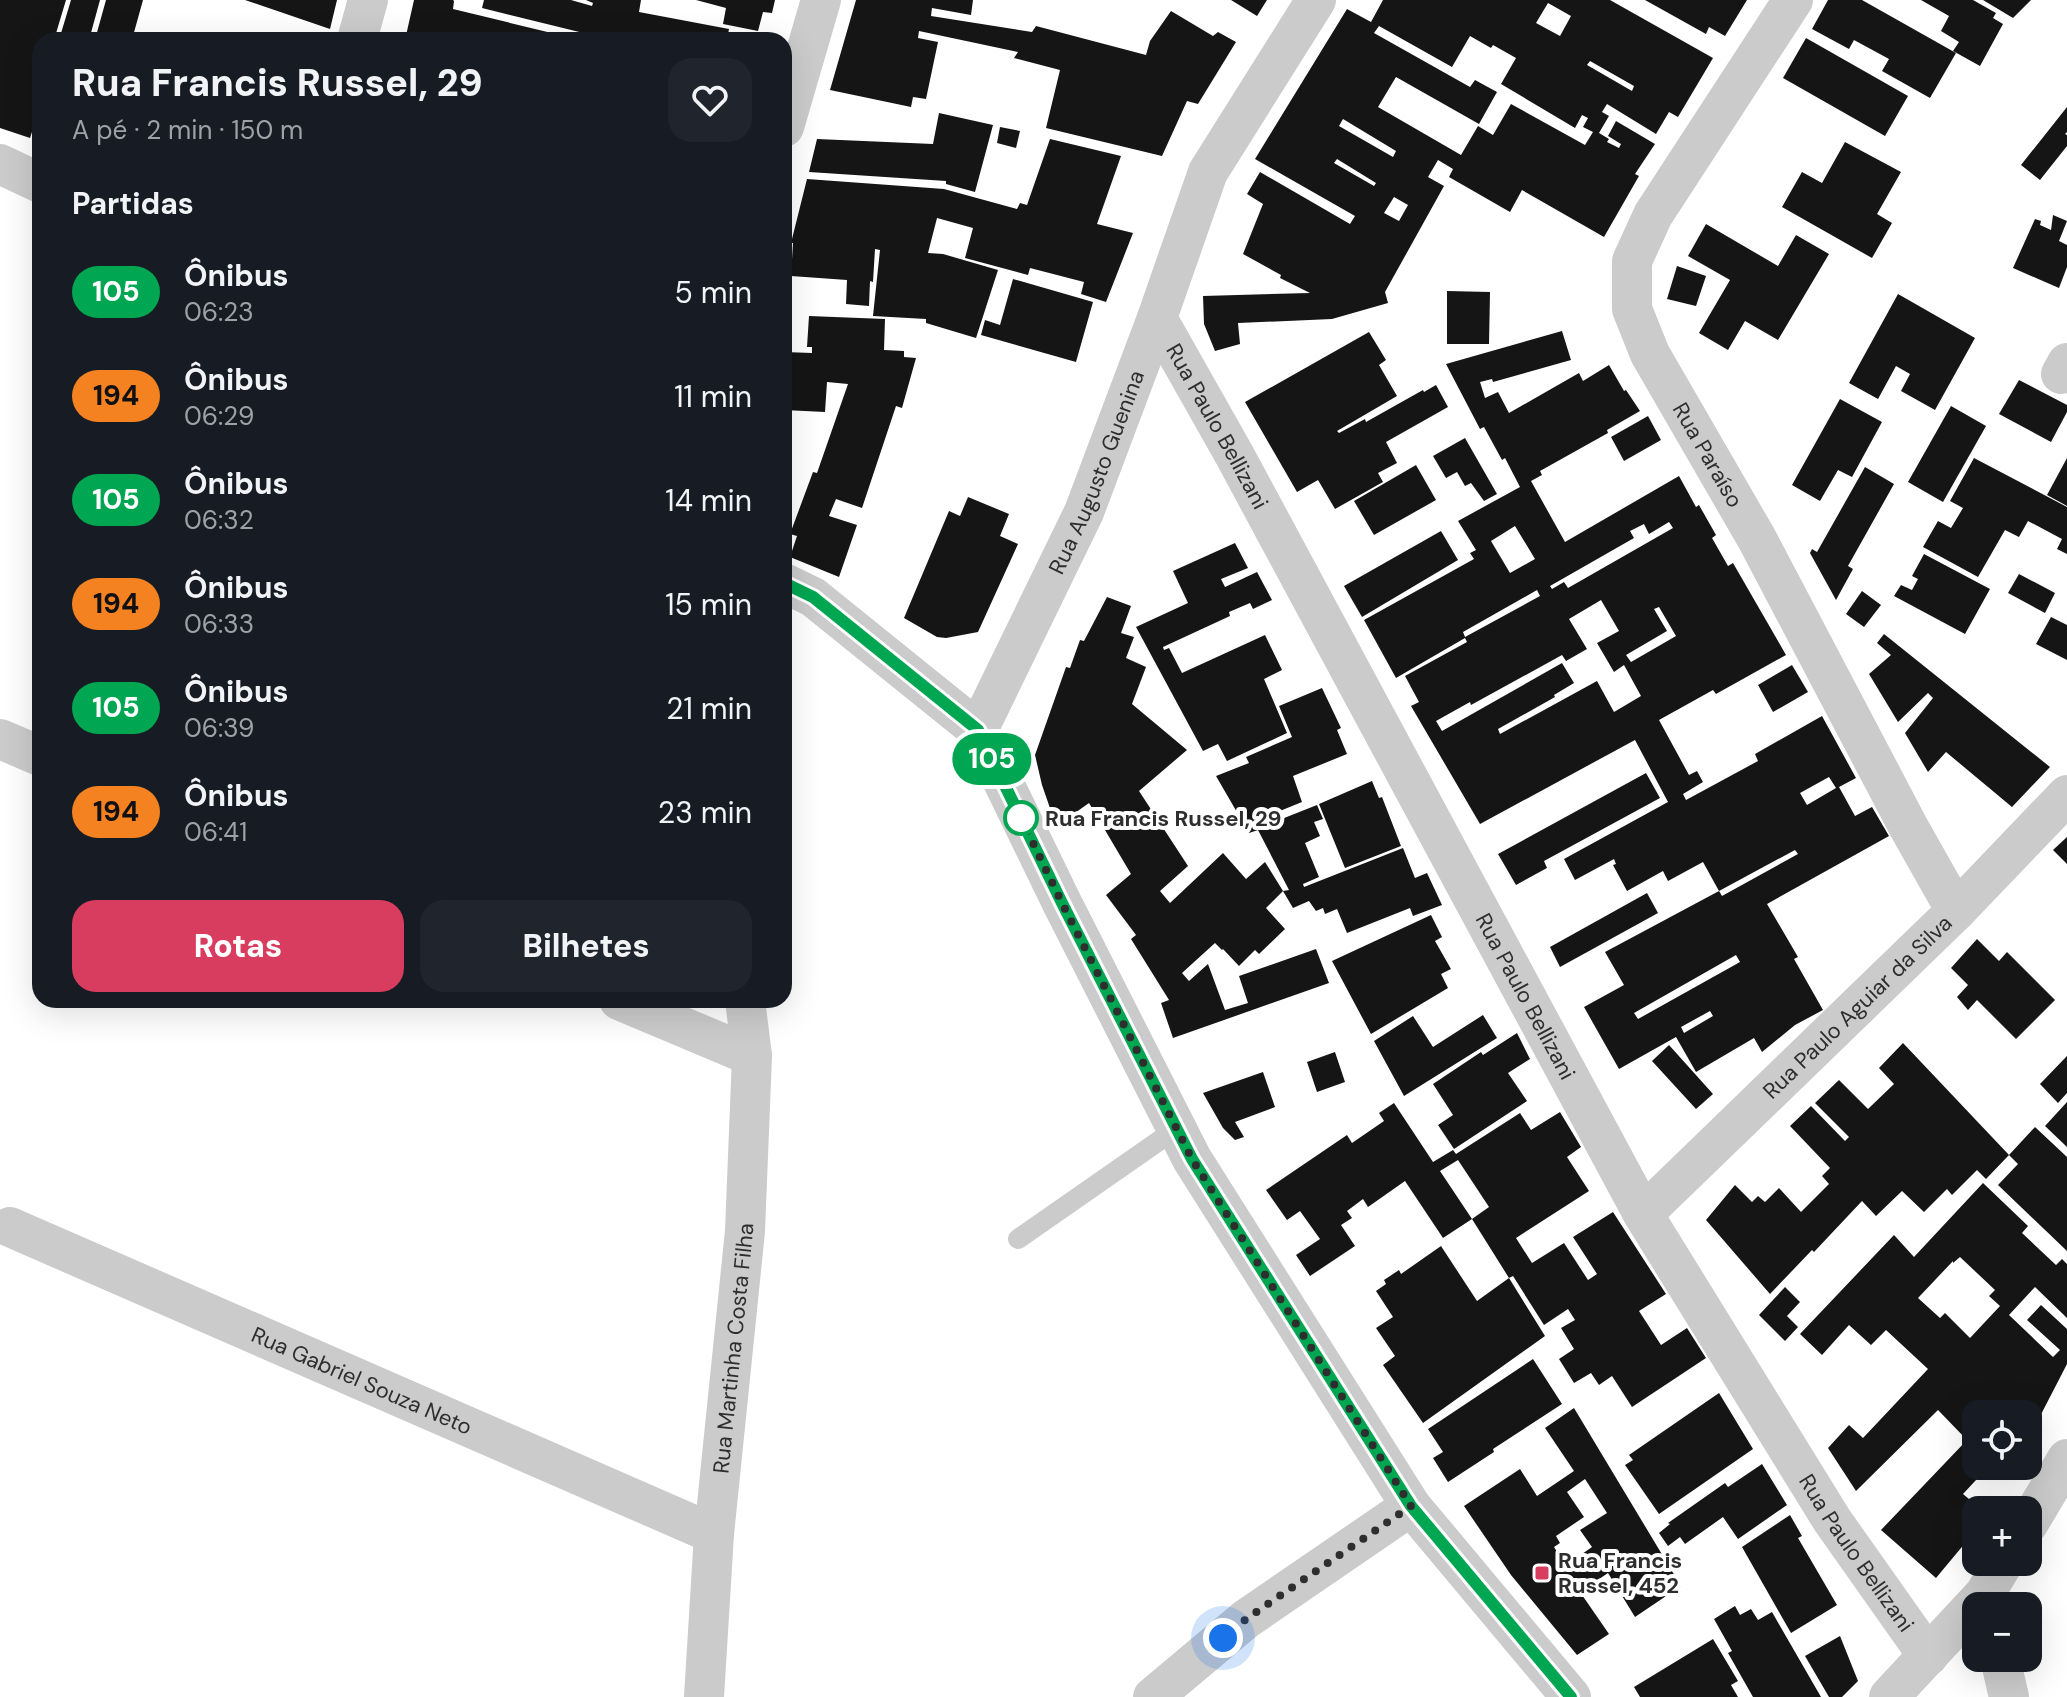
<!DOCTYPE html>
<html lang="pt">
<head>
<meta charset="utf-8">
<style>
	body { margin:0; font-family:"DM Sans",sans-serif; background:#20242c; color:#f1f3f6; height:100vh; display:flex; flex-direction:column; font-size:30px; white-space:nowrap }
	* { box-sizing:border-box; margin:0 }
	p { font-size:26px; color:#9ea1a6 }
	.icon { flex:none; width:44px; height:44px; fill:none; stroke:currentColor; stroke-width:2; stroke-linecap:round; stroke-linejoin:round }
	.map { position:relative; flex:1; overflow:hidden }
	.panel { position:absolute; left:32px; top:32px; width:760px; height:976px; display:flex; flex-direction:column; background:#171b24; border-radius:24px; box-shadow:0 8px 32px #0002 }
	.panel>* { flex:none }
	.badge { padding:0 16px; border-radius:26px; font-size:28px; line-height:52px }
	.buttons { position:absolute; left:1962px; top:1400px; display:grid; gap:16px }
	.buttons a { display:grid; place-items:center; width:80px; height:80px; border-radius:16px; background:#171b24; box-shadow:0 8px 32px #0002; font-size:40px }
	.you { position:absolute; width:40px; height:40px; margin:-20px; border:6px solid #fff; border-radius:50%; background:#1a73e8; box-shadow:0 0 0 12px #1a73e833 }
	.map>.badge { position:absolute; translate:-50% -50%; box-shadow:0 0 0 4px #fff }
	h2 { padding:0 40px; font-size:30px; line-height:72px }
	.round { display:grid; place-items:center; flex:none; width:84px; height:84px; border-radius:24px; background:#20242c }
	.head { display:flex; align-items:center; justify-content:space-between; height:136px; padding:0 40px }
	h1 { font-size:38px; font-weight:800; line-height:60px }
	.button { display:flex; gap:16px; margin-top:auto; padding:16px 40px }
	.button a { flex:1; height:92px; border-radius:24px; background:#d83c5e; color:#fff; font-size:32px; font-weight:800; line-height:92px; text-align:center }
	.button a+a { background:#20242c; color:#f1f3f6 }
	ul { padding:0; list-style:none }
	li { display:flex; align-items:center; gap:24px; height:104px; padding:0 40px }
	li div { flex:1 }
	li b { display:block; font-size:30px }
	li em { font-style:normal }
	li .badge { min-width:88px; font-weight:700; text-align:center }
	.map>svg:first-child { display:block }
	.building { fill:#151515; fill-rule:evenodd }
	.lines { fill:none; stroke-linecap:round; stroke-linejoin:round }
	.lane { stroke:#cbcbcb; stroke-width:20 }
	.street { stroke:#cbcbcb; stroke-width:40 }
	.line-casing { stroke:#fff; stroke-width:18 }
	.line { stroke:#00a651; stroke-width:12 }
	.walk { stroke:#2e2e2e; stroke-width:8; stroke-dasharray:0 14.4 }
	.stop-dot { fill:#fff; stroke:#00a651; stroke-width:4 }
	.poi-dot { fill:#d83c5e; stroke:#fff; stroke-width:3 }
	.labels { text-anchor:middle; stroke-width:8; stroke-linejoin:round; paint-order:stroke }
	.street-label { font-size:22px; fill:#2e2e2e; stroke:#fff }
	.stop-label { font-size:22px; font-weight:bold; fill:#2e2e2e; stroke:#fff; text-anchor:start }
	.poi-label { font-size:22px; font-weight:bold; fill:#2e2e2e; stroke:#fff; text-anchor:start }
</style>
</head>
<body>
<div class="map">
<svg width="2067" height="1697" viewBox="0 0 2067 1697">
	<rect width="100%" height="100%" fill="#fff"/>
	<!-- building -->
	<g class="building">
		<polygon points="0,0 66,0 54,40 40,40 40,89 32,115 37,116 30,138 0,128"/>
		<polygon points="71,0 100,0 89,40 59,40"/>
		<polygon points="106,0 143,0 133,36 126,33 125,40 108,40 96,36"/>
		<polygon points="245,0 337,0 330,29"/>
		<polygon points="414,0 453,0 454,1 453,9 564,36 563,40 405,40"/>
		<polygon points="484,0 571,0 592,6 593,3 586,0 641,0 639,12 729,29 727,40 612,40 482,8"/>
		<polygon points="696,0 775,0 772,13 763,12 758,31 723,24 726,8"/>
		<polygon points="856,0 973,0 971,15 932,8 931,16 1032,32 1036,26 1146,55 1150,41 1171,11 1213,36 1218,32 1236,42 1198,104 1187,101 1162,156 1046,128 1060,70 1014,58 1018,52 919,31 918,38 938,42 926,99 913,97 911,107 830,90"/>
		<polygon points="1231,0 1267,0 1257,16"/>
		<path d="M1383,0H1610L1713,58L1678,117L1669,112L1656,134L1607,104L1602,112L1609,116L1599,133L1609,139L1607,142L1619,148L1621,144L1608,136L1616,121L1655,144L1635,174L1639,176L1604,237L1522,190L1510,212L1449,177L1453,169L1438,160L1428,177L1444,186L1385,292L1388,303L1332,319L1238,323L1240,344L1215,351L1204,324L1203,296L1310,293L1280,278L1281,275L1243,254L1263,204L1247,194L1260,172L1350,224L1355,216L1255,159L1347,9L1371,22ZM1548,3L1571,16L1560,36L1536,23ZM1379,26L1452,67L1470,36L1491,48L1493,45L1516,58L1501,84L1575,128L1582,115L1588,118L1583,127L1593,132L1585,145L1511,104L1493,135L1478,126L1461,155L1378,107L1396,77L1479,124L1497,92L1475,80L1470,87L1374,33ZM1590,61L1634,86L1632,91L1587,65ZM1343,119L1396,151L1393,157L1339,126ZM1337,159L1376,183L1374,186L1334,163ZM1394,197L1408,205L1399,221L1384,213Z"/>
		<polygon points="1645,0 1747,0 1725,36 1709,27 1706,34"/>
		<polygon points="1828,0 1862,0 1956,53 1930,98 1882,71 1889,59 1854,40 1849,49 1812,29"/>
		<polygon points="1921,0 1973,0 1996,13 1993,18 2003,24 1980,66 1953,51 1959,42 1941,31 1949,16"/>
		<polygon points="1983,0 2031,0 2013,18"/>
		<polygon points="1806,38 1908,96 1885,136 1783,78"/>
		<polygon points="2067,107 2067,132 2065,134 2067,135 2067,146 2040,180 2021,165"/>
		<polygon points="939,113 993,125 975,192 946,184 946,181 809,172 817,139 933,144"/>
		<polygon points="1000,127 1020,131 1016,148 997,143"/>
		<polygon points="1050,139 1121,156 1097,224 1133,233 1106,302 1081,294 1084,282 1030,268 1028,275 965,258 973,228 937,218 928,253 943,254 998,270 976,338 926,323 926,319 873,316 880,250 875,249 873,282 870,281 869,306 846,304 847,280 791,276 793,243 791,243 807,179 944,189 1017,209 1020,203 1027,205"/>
		<polygon points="1845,142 1901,172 1877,214 1892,223 1872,258 1782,207 1802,172 1822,183"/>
		<polygon points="2053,215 2067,221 2059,241 2067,245 2067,267 2059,288 2013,268 2035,219 2041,221 2040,225 2051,230"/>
		<polygon points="1706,224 1778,266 1796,235 1829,254 1778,340 1745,321 1728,350 1699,333 1730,280 1688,256"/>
		<polygon points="1677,266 1706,276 1696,306 1667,299"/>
		<polygon points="1013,279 1093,302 1076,362 981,335 985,320 1000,325"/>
		<polygon points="1447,291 1490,292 1489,344 1447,344"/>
		<polygon points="1898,294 1975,338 1935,410 1901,391 1910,374 1896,366 1878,399 1849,383"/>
		<polygon points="809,316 885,319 884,350 904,351 904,357 916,358 902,408 896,406 862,508 836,499 829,516 857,525 839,577 790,557 797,536 790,534 813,472 817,473 848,384 827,382 825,412 784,410 784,352 812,353 812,347 807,347"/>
		<path d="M1562,331L1571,360L1493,382L1492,379L1480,382L1485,398L1498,392L1509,413L1579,373L1583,381L1609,365L1624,391L1626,390L1640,411L1607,430L1608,433L1540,471L1542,475L1531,481L1565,542L1679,476L1696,507L1699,505L1716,535L1712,538L1728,566L1733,563L1786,655L1716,694L1713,690L1659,720L1689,775L1697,771L1703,782L1683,794L1686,800L1758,761L1755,754L1822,716L1856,778L1839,787L1855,816L1872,807L1889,836L1767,904L1798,957L1794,959L1823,1010L1795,1025L1762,1052L1754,1038L1696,1072L1676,1037L1619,1069L1584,1007L1624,985L1605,952L1719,891L1722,896L1798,854L1795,850L1719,891L1703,862L1668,881L1663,871L1627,891L1613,865L1616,864L1614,859L1575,880L1564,859L1668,802L1635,740L1480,824L1411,706L1419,702L1405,676L1467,642L1465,638L1396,678L1364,620L1474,559L1470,553L1476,550L1458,521L1520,487L1505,458L1502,460L1484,427L1480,429L1446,364ZM1669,522L1673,528L1568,588L1564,582L1552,589L1550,586L1634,538L1630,531L1644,524L1649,534ZM1515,526L1535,559L1510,573L1491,541ZM1537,590L1540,596L1465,637L1463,632ZM1601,600L1619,631L1597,643L1614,672L1624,665L1641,696L1614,712L1597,681L1500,734L1498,729L1555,697L1554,695L1574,683L1562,663L1442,731L1436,721L1470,702L1471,705L1562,655L1566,661L1587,649L1569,619ZM1659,607L1676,636L1631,662L1626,655L1667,631L1654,609ZM1829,777L1836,788L1807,805L1800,793ZM1736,955L1740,962L1638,1019L1634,1013ZM1710,1011L1713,1016L1684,1033L1681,1027Z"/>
		<polygon points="1369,332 1386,360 1379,365 1397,396 1337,431 1339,433 1365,419 1366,422 1423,390 1424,392 1436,385 1448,407 1386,442 1397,463 1378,473 1383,482 1335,509 1318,480 1297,492 1245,402"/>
		<polygon points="2019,380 2067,405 2067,412 2051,442 1999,414"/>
		<polygon points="1840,399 1882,422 1852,477 1838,470 1820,501 1792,485"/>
		<polygon points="1951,406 1986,426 1943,502 1908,482"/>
		<polygon points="1648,416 1661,440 1624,461 1611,437"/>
		<polygon points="1465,438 1497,494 1484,501 1471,483 1465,486 1457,472 1446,478 1433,456"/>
		<polygon points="1974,458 2067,507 2067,554 2057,549 2062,539 2028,521 2019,537 2005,530 1978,577 1923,547 1938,521 1951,528 1963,508 1950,501"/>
		<polygon points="2067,458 2067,506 2047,495"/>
		<polygon points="1416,465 1436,500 1374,535 1354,501"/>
		<polygon points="1865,467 1894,484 1848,566 1853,569 1836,600 1810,553 1812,549 1817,552"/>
		<polygon points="968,497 1009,514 1000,536 1018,544 978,632 946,638 937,637 904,618 949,511 960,516"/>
		<polygon points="1441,531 1458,560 1362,617 1344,586"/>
		<polygon points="1235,543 1248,568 1221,579 1225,587 1257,572 1272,600 1253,609 1250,603 1229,612 1230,616 1163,647 1164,650 1169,648 1182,673 1265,635 1282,670 1264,679 1287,733 1227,761 1218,744 1203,751 1136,627 1188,603 1173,571"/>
		<polygon points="1924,554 1990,589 1965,634 1894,596 1901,585 1912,590 1918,579 1912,576"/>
		<polygon points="2019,574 2055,593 2045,613 2008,593"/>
		<polygon points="1862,591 1881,605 1864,627 1846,614"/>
		<polygon points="1107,597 1131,606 1121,633 1134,637 1126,658 1146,667 1132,704 1187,750 1139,791 1188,866 1160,891 1170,903 1223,853 1246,879 1265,862 1283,891 1289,890 1258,830 1249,833 1216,776 1249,763 1246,757 1292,737 1279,706 1322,688 1341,728 1337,730 1347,754 1293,776 1302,802 1270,815 1274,822 1317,805 1323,819 1314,822 1320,836 1305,843 1319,877 1303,884 1304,887 1403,848 1415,878 1427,873 1442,905 1413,916 1410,908 1347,933 1337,909 1325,914 1323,908 1316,911 1309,901 1293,908 1283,891 1266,908 1285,929 1259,954 1255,950 1239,966 1223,949 1222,950 1215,943 1182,973 1189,981 1208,964 1225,1010 1248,1003 1239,976 1316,949 1329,983 1173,1038 1161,1003 1169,1000 1131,939 1136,935 1106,895 1131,874 1089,803 1072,815 1051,811 1042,785 1035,755 1066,667 1070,668 1080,640 1084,641"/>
		<polygon points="2051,617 2067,625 2067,660 2036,644"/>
		<polygon points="1884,634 2050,767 2012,807 1946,752 1928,772 1905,733 1933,698 1928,693 1898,722 1869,674 1891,655 1877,643"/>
		<polygon points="1792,665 1808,692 1773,712 1758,685"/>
		<polygon points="1646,773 1660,798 1544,861 1547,868 1516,885 1498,854"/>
		<polygon points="1372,781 1379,798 1382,797 1401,846 1345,868 1319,804"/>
		<polygon points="2067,837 2067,864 2053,850"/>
		<polygon points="1647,893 1658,913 1560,967 1550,947"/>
		<polygon points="1431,915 1442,937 1435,941 1451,969 1441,974 1448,988 1371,1034 1332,961"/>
		<polygon points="1977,939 1999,961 2007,952 2055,1000 2016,1039 1977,1000 1968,1010 1957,997 1968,985 1951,968"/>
		<polygon points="1483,1015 1497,1038 1404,1096 1374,1041 1413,1016 1433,1047"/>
		<polygon points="1517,1033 1530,1059 1508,1073 1527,1101 1454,1149 1438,1125 1453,1115 1433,1084 1481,1052 1483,1055"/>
		<polygon points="1903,1043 2009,1155 1986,1179 1977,1170 1952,1195 1947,1189 1924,1212 1902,1191 1876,1216 1862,1201 1814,1252 1812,1250 1770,1294 1706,1220 1735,1185 1752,1202 1758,1196 1765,1202 1779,1188 1801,1212 1829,1184 1822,1176 1830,1168 1790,1126 1811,1106 1845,1141 1849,1137 1815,1103 1839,1080 1868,1109 1894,1084 1879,1068"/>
		<polygon points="1669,1045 1713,1094 1696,1109 1652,1061"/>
		<polygon points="1335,1052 1345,1082 1317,1092 1307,1062"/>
		<polygon points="2067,1056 2067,1093 2058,1103 2040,1084"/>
		<polygon points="1263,1072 1275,1107 1235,1122 1244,1137 1235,1140 1223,1128 1203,1093"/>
		<polygon points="2067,1102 2067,1147 2045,1126"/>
		<path d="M1394,1103L1433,1162L1453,1150L1456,1154L1520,1113L1531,1130L1560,1112L1581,1147L1567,1157L1589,1191L1516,1238L1532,1263L1564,1243L1588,1280L1597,1274L1573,1237L1613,1212L1666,1294L1639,1311L1661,1345L1687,1328L1706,1358L1632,1407L1612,1376L1599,1385L1591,1373L1574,1383L1559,1359L1574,1349L1561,1328L1575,1320L1568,1309L1544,1325L1513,1276L1509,1278L1545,1336L1423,1423L1383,1365L1395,1356L1376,1328L1393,1317L1376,1291L1386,1284L1384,1280L1399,1270L1401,1274L1441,1246L1477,1301L1509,1278L1472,1219L1443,1238L1405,1181L1368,1207L1363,1199L1347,1211L1352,1218L1341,1225L1355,1246L1310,1276L1296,1255L1320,1239L1300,1211L1287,1220L1266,1190L1347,1135L1352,1143L1384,1121L1379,1113ZM1458,1160L1489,1207L1472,1219L1440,1171Z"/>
		<polygon points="2035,1127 2067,1157 2067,1251 1998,1185 2018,1164 2009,1155"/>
		<path d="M1983,1183L2028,1226L2022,1233L2056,1265L2062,1259L2067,1264V1318L2035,1287L2009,1315L2053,1357L2060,1350L2027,1320L2041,1305L2067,1329V1364L2035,1426L2030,1422L2028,1425V1414H1976V1466H1989L1963,1494L1982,1510H1976V1530L1936,1578L1881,1530L1967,1440L1938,1410L1856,1491L1828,1448L1849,1425L1863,1438L1928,1369L1886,1330L1871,1345L1849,1325L1822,1355L1800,1334L1894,1235L1914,1257ZM1960,1257L1995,1290L1989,1296L2000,1306L1970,1338L1945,1313L1940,1318L1918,1298L1953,1261V1263Z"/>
		<polygon points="1785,1287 1800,1302 1787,1316 1798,1327 1785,1341 1759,1315"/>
		<polygon points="1533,1359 1562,1404 1493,1449 1494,1452 1448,1482 1433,1458 1443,1452 1428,1429"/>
		<polygon points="1719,1393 1753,1449 1659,1514 1625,1465 1633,1460 1629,1455"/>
		<path d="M1574,1408L1681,1586L1635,1617L1608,1573L1580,1592L1609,1634L1577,1655L1511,1575L1464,1506L1520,1469L1537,1496L1574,1471L1545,1428ZM1585,1479L1607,1513L1580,1530L1592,1547L1572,1561L1570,1559L1564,1563L1554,1547L1560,1543L1556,1536L1584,1517L1567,1492Z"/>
		<polygon points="1762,1464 1787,1505 1738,1539 1723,1517 1685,1544 1680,1537 1668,1546 1659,1533 1670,1524 1668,1523 1725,1483 1728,1487"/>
		<polygon points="1790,1515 1802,1536 1798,1538 1837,1605 1791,1633 1742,1547"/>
		<polygon points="1735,1606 1740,1615 1751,1609 1758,1620 1772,1612 1821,1697 1753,1697 1728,1653 1732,1651 1714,1619"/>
		<polygon points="1840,1636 1858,1681 1842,1697 1829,1697 1805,1656"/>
		<polygon points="1713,1639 1738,1681 1731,1685 1738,1697 1640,1697 1634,1687"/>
	</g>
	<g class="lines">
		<!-- lane -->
		<polyline class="lane" points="1018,1239 1176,1129"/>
		<!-- street -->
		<g class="street">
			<path id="s1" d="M1793,0L1653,215L1632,261V309L1650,354L1757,539L1908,826L1956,911"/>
			<polyline points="357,40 368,0"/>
			<polyline points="784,127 821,0"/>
			<polyline points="0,164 40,183"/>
			<path id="s2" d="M1157,318L1235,456L1643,1214L1832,1520L1928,1656"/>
			<polyline points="2061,374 2067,363"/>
			<polyline points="784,583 813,597 978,730 1062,903 1192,1159 1411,1506 1571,1697"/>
			<path id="s3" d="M978,730L1084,512L1157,318L1208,172L1316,0"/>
			<polyline points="0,739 40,756"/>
			<polyline points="619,1000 752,1056"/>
			<path id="s4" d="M1643,1214L1956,911L2067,795"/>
			<path id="s5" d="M10,1227L714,1534"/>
			<polyline points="2028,1524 2067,1459"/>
			<polyline points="2000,1658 2009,1697"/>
			<path id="s6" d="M704,1697L714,1534L745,1231L752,1056L745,1000"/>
			<polyline points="1153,1697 1246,1619 1411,1506"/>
			<polyline points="1889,1697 1984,1595 2004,1562"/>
		</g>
	</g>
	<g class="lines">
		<defs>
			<polyline id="line" points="784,583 813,597 978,730 1062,903 1192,1159 1411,1506 1571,1697"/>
		</defs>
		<!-- line casing -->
		<use href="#line" class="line-casing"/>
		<!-- line -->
		<use href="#line" class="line"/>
		<!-- walk -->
		<polyline class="walk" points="1021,818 1062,903 1192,1159 1411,1506 1246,1619 1223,1638"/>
	</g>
	<!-- markers -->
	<circle class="stop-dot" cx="1021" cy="818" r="16"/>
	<rect class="poi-dot" x="1534" y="1565" width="16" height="16" rx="4"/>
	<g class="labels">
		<!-- street labels -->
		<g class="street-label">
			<text dy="8" stroke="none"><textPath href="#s2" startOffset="124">Rua Paulo Bellizani</textPath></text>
			<text dy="8" stroke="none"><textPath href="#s1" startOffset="520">Rua Paraíso</textPath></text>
			<text dy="8" stroke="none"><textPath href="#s3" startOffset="284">Rua Augusto Guenina</textPath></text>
			<text dy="8" stroke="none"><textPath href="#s2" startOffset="772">Rua Paulo Bellizani</textPath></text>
			<text dy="8" stroke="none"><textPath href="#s4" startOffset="298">Rua Paulo Aguiar da Silva</textPath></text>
			<text dy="8" stroke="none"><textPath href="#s6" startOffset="350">Rua Martinha Costa Filha</textPath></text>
			<text dy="8" stroke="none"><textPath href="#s5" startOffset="384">Rua Gabriel Souza Neto</textPath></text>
			<text dy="8" stroke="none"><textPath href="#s2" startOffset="1420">Rua Paulo Bellizani</textPath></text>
		</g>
		<!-- stop labels -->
		<g class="stop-label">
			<text x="1045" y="826">Rua Francis Russel, 29</text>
		</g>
		<!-- poi labels -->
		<g class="poi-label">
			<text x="1558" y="1568">Rua Francis<tspan x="1558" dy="25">Russel, 452</tspan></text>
		</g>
	</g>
</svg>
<div class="buttons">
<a><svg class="icon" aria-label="locate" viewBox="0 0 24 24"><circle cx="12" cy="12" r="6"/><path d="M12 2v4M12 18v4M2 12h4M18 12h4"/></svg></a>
<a>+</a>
<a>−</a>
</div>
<div class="you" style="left:1223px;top:1638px"></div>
<b class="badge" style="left:992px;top:759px;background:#00a651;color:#fff">105</b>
<section class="panel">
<div class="head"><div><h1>Rua Francis Russel, 29</h1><p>A pé · 2 min · 150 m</p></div><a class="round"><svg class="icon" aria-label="heart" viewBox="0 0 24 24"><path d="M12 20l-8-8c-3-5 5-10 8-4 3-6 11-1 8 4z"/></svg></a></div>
<h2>Partidas</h2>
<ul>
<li><span class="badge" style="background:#00a651;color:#fff">105</span><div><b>Ônibus</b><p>06:23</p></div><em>5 min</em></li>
<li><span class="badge" style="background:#f58220;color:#111">194</span><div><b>Ônibus</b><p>06:29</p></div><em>11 min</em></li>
<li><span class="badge" style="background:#00a651;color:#fff">105</span><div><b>Ônibus</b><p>06:32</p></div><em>14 min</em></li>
<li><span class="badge" style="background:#f58220;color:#111">194</span><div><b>Ônibus</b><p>06:33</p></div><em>15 min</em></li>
<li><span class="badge" style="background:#00a651;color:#fff">105</span><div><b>Ônibus</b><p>06:39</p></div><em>21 min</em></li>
<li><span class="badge" style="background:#f58220;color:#111">194</span><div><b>Ônibus</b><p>06:41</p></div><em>23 min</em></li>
</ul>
<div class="button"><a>Rotas</a><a>Bilhetes</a></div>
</section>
</div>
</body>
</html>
